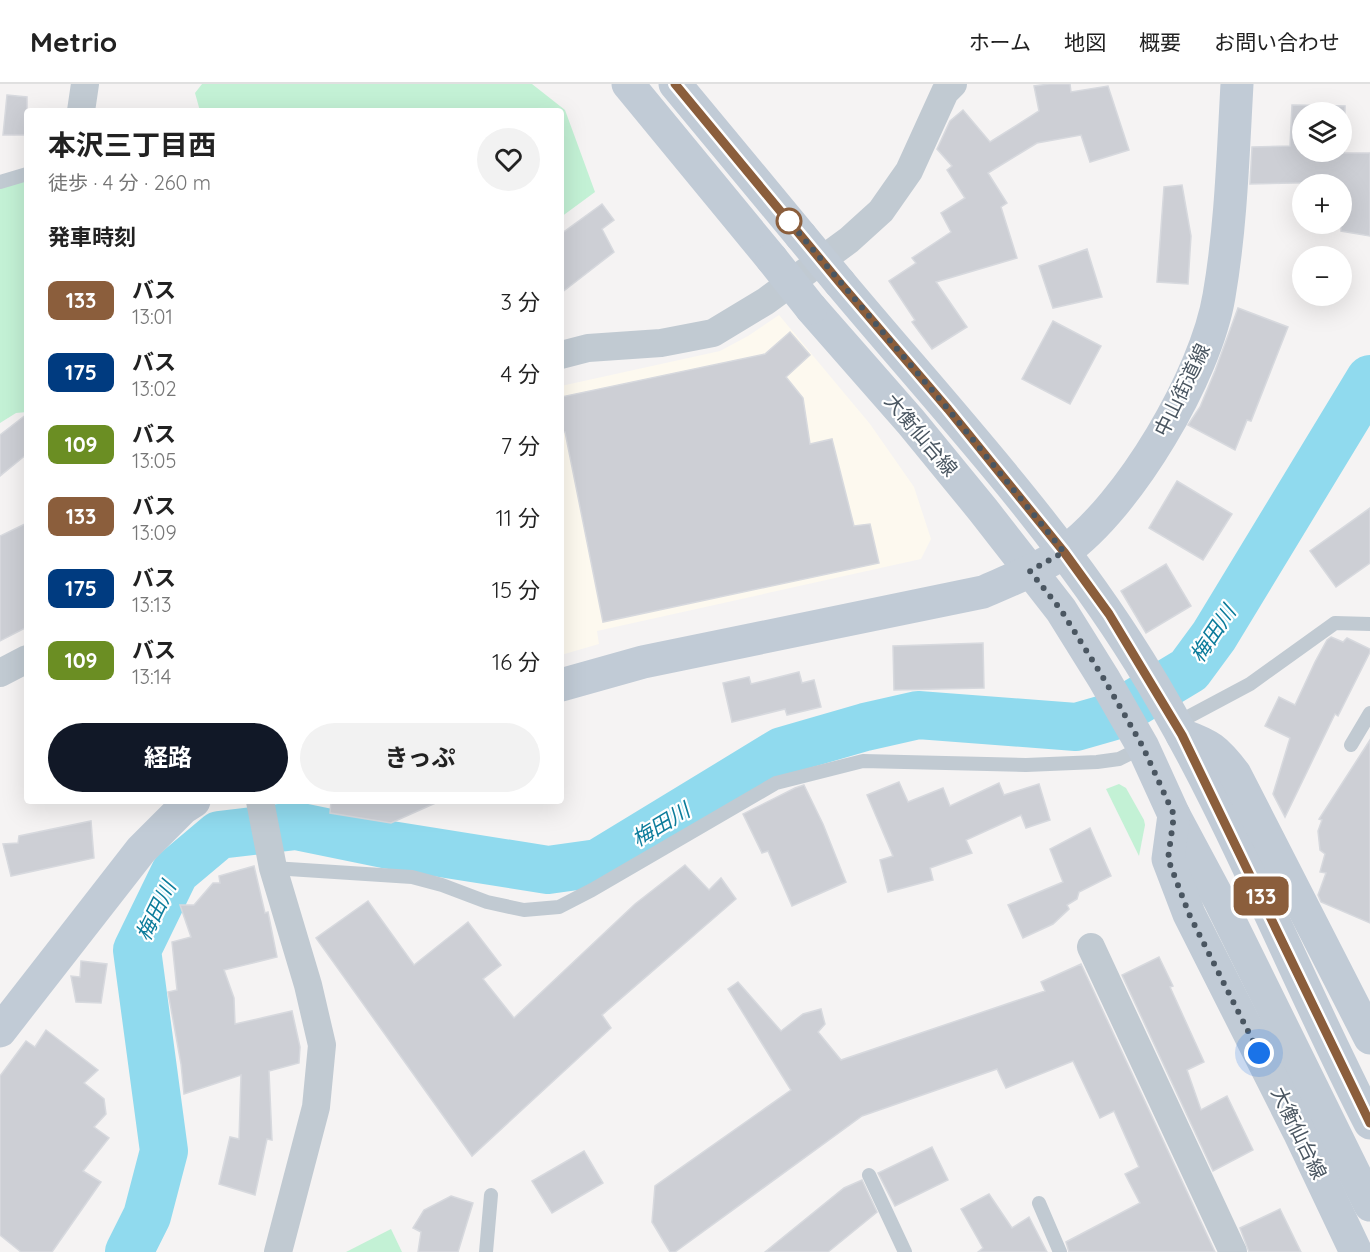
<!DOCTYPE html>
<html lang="ja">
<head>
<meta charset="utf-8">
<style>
	body { margin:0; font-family:Quicksand,"Noto Sans JP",sans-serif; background:#f2f2f2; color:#222; height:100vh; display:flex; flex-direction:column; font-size:22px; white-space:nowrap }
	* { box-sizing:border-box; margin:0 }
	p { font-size:20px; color:#767676 }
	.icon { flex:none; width:33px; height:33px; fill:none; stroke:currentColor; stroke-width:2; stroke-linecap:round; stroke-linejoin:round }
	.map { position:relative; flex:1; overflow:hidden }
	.sheet { position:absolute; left:24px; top:24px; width:540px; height:696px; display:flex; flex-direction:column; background:#fff; border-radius:6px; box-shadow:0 6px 24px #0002 }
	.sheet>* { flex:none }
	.badge { padding:0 12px; border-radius:9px; font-size:21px; line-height:39px }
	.buttons { position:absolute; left:1292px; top:18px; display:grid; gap:12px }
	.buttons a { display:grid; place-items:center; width:60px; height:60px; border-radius:50%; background:#fff; box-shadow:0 6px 24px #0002; font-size:30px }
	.you { position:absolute; width:30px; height:30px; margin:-15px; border:4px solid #fff; border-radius:50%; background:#1a73e8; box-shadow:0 0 0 9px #1a73e833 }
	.map>.badge { position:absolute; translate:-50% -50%; box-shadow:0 0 0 3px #fff }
	h2 { padding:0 24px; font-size:22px; line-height:54px }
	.round { display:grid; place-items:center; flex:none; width:63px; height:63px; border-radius:32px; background:#f2f2f2 }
	.head { display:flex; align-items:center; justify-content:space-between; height:102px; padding:0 24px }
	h1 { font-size:28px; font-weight:700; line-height:45px }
	.cta { display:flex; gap:12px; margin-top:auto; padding:12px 24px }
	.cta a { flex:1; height:69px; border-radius:36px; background:#111827; color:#fff; font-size:24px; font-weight:700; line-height:69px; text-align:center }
	.cta a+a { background:#f2f2f2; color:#222 }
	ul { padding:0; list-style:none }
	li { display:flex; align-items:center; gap:18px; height:72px; padding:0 24px }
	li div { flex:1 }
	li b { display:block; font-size:22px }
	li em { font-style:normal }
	li .badge { min-width:66px; font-weight:700; text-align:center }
	header { display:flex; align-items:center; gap:36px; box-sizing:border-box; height:84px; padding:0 30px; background:#fff; border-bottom:2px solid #e0e0e0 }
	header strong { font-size:28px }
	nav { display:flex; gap:33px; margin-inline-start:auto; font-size:21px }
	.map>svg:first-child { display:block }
	.commercial { fill:#fdf9ef }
	.green { fill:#c3f1d5 }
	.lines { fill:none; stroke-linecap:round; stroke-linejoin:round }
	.river { stroke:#90daee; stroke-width:48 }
	.building { fill:#cdcfd5; stroke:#d7d9de; stroke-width:1.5; fill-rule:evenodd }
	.lane { stroke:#c1cad2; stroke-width:14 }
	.street { stroke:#c1cad2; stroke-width:28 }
	.secondary { stroke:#c1cbd6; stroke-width:33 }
	.secondary-bridge { stroke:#c1cbd6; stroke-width:33 }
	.line-casing { stroke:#fff; stroke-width:14 }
	.line { stroke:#8b5e3c; stroke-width:9 }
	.walk { stroke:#4a5661; stroke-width:6; stroke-dasharray:0 10.8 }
	.stop-dot { fill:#fff; stroke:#8b5e3c; stroke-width:3 }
	.labels { text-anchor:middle; stroke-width:4.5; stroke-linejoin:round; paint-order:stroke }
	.street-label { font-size:20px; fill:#4a5661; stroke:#fff }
	.water-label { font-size:21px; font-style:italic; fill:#0c7c9b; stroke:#fff }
</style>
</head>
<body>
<header>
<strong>Metrio</strong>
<nav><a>ホーム</a><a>地図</a><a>概要</a><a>お問い合わせ</a></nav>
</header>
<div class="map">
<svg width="1370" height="1168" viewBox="0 0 1370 1168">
	<rect width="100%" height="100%" fill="#f5f3f3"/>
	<!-- commercial -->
	<polygon class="commercial" points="779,231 870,340 914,403 931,455 921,475 597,547 599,560 561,571 561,302 720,267 748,252"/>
	<!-- green -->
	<g class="green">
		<polygon points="202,0 532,0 565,26 595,108 561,133 561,27 200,27 195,9"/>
		<polygon points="27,93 27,328 16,329 0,339 0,96"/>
		<polygon points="1119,700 1126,704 1144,736 1145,741 1139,772 1106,705"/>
		<polygon points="391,1145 402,1168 346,1168"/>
	</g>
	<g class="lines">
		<!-- river -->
		<polyline class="river" points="129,1168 147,1132 164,1067 137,866 175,788 219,751 296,742 384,760 548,786 598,779 782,667 865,643 918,631 1076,643 1111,633 1189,586 1214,552 1370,295"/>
	</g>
	<!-- building -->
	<g class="building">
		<polygon points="1049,0 1070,0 1071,8 1108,2 1129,66 1090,78 1081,51 1037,59 988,89 1007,119 1001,123 1017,174 936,198 967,243 932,265 912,238 915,236 889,197 916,179 912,174 951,148 941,129 965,114 947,86 952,82 937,65 950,37 963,26 990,58 1039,27 1034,2"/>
		<polygon points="7,11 27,13 27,51 3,51"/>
		<path d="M1292,21L1345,22L1344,69H1370V152L1341,147V98L1250,100L1252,63L1290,62ZM1302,28H1341V68H1302Z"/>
		<polygon points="1182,101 1191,152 1188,200 1157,198 1164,103"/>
		<polygon points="602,120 614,136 602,145 614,168 561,209 561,150"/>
		<polygon points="1087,165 1102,213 1053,224 1039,182"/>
		<polygon points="1238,224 1288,243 1251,337 1247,336 1235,366 1188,341 1200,323 1215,287"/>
		<polygon points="1053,237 1101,262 1070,320 1022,295"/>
		<polygon points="790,248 810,271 786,293 803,314 810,360 832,355 854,442 870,440 879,479 603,538 565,348 561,348 561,313 765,270"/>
		<polygon points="27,330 27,370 0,392 0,351"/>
		<polygon points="1177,397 1232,430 1203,476 1149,444"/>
		<polygon points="1370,424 1370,479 1336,503 1310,467"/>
		<polygon points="27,439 27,543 0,557 0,452"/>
		<polygon points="1166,480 1191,522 1146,549 1121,507"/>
		<polygon points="1331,553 1343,558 1347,554 1370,565 1370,568 1338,632 1335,630 1285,733 1273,710 1290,654 1265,642 1279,613 1295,621 1315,578 1327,556"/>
		<polygon points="983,559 984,604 894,606 893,562"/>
		<polygon points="799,588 802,599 814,596 821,623 787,631 785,625 732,638 723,599 749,593 751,600"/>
		<polygon points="1370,656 1370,839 1321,818 1318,811 1326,789 1320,788 1325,770 1320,766 1318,747 1322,736 1319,735"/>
		<polygon points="899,698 908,718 943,704 950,722 999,699 1004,711 1039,700 1050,736 1026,744 1021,731 966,756 972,769 930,784 933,796 888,808 880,776 893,772 867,711"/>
		<polygon points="804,701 823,740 846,798 792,822 768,767 762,769 743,730 795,704"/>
		<polygon points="331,717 440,717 391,739 330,729"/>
		<polygon points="91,737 94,774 11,792 3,760 18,759 19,752"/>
		<polygon points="1090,744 1111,792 1079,808 1077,815 1067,821 1069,825 1053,840 1023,854 1008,821 1063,798 1050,765"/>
		<polygon points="685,781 709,806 721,794 736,815 602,931 611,944 472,1072 316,854 368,817 414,881 468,838 501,881 483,895 514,934 635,820"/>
		<polygon points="254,782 265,829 268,828 277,873 224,886 234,914 235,940 292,927 300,963 299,979 269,987 272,1056 267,1055 255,1111 219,1100 230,1053 239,1055 241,991 184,1010 181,980 168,908 177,906 172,858 191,853 180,821 194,821 213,799 220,799 219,792"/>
		<polygon points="1159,873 1173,902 1170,903 1204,978 1187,986 1201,1026 1227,1012 1253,1066 1213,1087 1122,891"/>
		<polygon points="81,877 107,880 101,919 76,918 71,892 80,893"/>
		<polygon points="1081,880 1215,1168 1069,1168 1066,1158 1140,1119 1125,1090 1139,1083 1114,1027 1100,1034 1073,977 1006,1004 997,985 862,1032 675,1168 670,1168 652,1138 655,1102 791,1006 728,905 738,898 781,947 803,930 821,925 825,940 818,948 841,976 1045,907 1041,898"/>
		<polygon points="46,946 98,986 84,999 104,1015 106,1030 94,1043 109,1054 83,1087 101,1098 52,1168 21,1168 0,1151 0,992 26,957 35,963"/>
		<polygon points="932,1063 948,1096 895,1122 878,1089"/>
		<polygon points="584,1067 603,1099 552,1129 532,1097"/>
		<polygon points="862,1096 877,1128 828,1168 765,1168 844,1104"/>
		<polygon points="989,1110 1012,1144 1029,1133 1047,1168 978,1168 983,1164 961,1125"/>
		<polygon points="451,1112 473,1119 458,1168 418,1168 421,1148 413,1144 424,1126"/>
		<polygon points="1280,1125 1301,1168 1249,1168 1240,1144"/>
	</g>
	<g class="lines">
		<!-- lane -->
		<g class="lane">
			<polyline points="0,98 27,90"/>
			<polyline points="1175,640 1250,600 1335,539 1370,540"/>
			<polyline points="1351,661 1370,629"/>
			<polyline points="273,784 412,793 442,801 487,818 524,826 559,823 592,806 776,699 863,677 1026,681 1097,678 1119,675 1143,663"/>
			<polyline points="869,1091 905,1168"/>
			<polyline points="1039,1119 1060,1168"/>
			<polyline points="486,1168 491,1111"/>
		</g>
		<!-- street -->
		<g class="street">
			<polyline points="81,27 85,0"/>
			<polyline points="561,271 588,264 661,259 713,249 766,217 849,156 881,127 909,87 945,8 953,0"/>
			<polyline points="0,589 27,575"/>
			<polyline points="260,717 273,784 308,901 322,961 316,1023 278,1168"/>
			<polyline points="1091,863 1233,1168"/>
		</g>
		<!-- secondary -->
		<g class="secondary">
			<polyline points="628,0 772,175"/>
			<polyline points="675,0 801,152"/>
			<path d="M840,199C943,322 1054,440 1139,577C1230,723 1291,886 1370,1039"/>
			<polyline points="811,224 911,338 983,426 1061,526 1104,595 1143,663 1174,731 1220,817 1370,1121"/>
			<path d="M561,601L643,578L983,508C1010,496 1039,485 1064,468C1129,422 1206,291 1219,212C1231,143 1233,71 1237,0"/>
			<path d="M1182,651C1210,661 1216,665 1235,690L1370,954"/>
			<polyline points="1174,731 1168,775 1189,830 1299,1048 1356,1168"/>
			<polyline points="0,947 141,766 183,724 194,717"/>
		</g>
		<!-- secondary-bridge -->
		<g class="secondary-bridge">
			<polyline points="801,152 840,199"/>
			<polyline points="772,175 811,224"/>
		</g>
	</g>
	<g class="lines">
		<defs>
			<polyline id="line" points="675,0 840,199 948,325 1064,468 1109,530 1182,651 1370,1039"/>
		</defs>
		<!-- line casing -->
		<use href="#line" class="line-casing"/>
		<!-- line -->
		<use href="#line" class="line"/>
		<!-- walk -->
		<polyline class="walk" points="789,137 787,135 948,325 1064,468 1030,487 1061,526 1104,595 1143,663 1174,731 1168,775 1189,830 1259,969"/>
	</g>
	<!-- markers -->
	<circle class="stop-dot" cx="789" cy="137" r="12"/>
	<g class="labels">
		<!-- street labels -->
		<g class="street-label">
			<text transform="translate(1182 306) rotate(-64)" y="7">中山街道線</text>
			<text transform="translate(921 351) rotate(50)" y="7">大衡仙台線</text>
			<text transform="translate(1299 1049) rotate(64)" y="7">大衡仙台線</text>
		</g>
		<!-- water labels -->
		<g class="water-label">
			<text transform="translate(1213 550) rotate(-56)" y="7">梅田川</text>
			<text transform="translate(661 741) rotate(-31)" y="7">梅田川</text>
			<text transform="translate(156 827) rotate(-64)" y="7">梅田川</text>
		</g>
	</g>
</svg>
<div class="buttons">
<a><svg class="icon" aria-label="layers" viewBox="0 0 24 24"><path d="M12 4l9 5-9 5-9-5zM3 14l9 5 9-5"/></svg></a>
<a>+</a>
<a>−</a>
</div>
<div class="you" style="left:1259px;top:969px"></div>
<b class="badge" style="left:1261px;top:812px;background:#8b5e3c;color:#fff">133</b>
<section class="sheet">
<div class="head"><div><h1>本沢三丁目西</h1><p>徒歩 · 4 分 · 260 m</p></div><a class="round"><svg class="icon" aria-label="heart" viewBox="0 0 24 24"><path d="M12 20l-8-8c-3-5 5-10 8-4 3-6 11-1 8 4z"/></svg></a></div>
<h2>発車時刻</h2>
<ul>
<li><span class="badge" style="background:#8b5e3c;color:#fff">133</span><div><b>バス</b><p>13:01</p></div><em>3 分</em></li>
<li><span class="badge" style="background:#003b80;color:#fff">175</span><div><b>バス</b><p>13:02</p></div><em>4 分</em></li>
<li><span class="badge" style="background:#6b8e23;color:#fff">109</span><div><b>バス</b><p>13:05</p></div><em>7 分</em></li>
<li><span class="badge" style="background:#8b5e3c;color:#fff">133</span><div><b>バス</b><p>13:09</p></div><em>11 分</em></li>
<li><span class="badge" style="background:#003b80;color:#fff">175</span><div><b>バス</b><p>13:13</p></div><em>15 分</em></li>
<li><span class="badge" style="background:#6b8e23;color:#fff">109</span><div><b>バス</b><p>13:14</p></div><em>16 分</em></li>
</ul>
<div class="cta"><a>経路</a><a>きっぷ</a></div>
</section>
</div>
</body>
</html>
